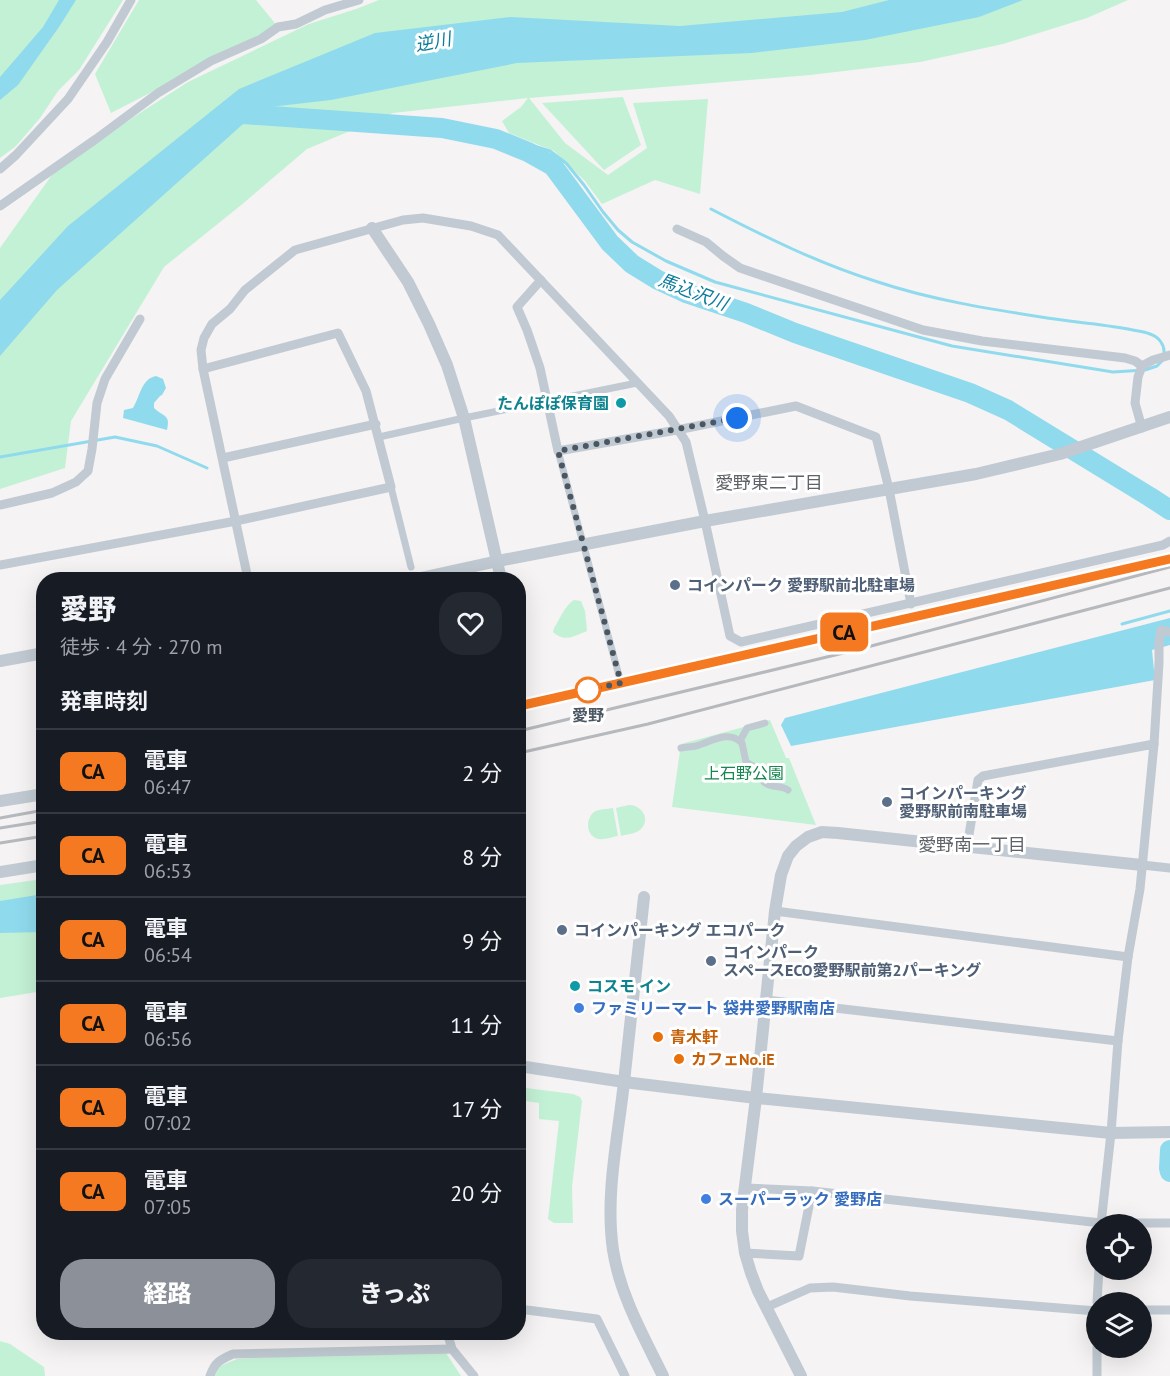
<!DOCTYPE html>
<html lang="ja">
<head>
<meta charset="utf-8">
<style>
	body { margin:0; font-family:"PT Sans","Noto Sans JP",sans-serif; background:#242831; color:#f1f3f6; height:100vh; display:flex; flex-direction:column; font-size:22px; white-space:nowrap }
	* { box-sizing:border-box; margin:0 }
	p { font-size:20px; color:#9ea1a6 }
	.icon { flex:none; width:33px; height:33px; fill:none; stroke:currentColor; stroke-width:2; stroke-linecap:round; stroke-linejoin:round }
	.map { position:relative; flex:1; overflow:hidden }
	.sheet { position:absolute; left:36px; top:572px; width:490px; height:768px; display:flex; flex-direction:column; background:#171b24; border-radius:24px; box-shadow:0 6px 24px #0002 }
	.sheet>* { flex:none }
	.badge { padding:0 12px; border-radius:9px; font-size:21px; line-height:39px }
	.fabs { position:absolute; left:1086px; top:1214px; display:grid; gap:12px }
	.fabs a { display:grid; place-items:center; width:66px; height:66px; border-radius:50%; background:#171b24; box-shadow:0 6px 24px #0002; font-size:30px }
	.you { position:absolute; width:30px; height:30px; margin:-15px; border:4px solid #fff; border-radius:50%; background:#1a73e8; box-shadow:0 0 0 9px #1a73e833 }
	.map>.badge { position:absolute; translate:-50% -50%; box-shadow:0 0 0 3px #fff }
	h2 { padding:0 24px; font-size:22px; line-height:54px }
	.round { display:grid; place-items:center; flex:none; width:63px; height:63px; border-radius:24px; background:#242831 }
	.summary { display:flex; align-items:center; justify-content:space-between; height:102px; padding:0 24px }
	h1 { font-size:28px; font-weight:800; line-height:45px }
	.action { display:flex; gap:12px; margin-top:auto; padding:12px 24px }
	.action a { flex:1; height:69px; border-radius:24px; background:#8c9099; color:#fff; font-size:24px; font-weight:800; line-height:69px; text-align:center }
	.action a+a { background:#242831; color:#f1f3f6 }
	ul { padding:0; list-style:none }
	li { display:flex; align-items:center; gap:18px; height:84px; padding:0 24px; border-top:2px solid #363941 }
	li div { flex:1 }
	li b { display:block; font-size:22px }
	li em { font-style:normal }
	li .badge { min-width:66px; font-weight:700; text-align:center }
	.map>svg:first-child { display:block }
	.green { fill:#c3f1d5 }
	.water { fill:#90daee }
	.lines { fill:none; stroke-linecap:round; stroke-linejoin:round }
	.stream { stroke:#90daee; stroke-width:3 }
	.river { stroke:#90daee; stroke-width:20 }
	.pedestrian { stroke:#c1cad2; stroke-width:7 }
	.minor { stroke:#c1cad2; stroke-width:9 }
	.tertiary { stroke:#c1cad2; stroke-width:12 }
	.rail { stroke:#b5b8bd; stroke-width:3 }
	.line-casing { stroke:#fff; stroke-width:14 }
	.line { stroke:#f47921; stroke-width:9 }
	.walk { stroke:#4a5661; stroke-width:6; stroke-dasharray:0 10.8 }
	.culture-dot { fill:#0f9aa8; stroke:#fff; stroke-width:2 }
	.service-dot { fill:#5c6f8a; stroke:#fff; stroke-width:2 }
	.stop-dot { fill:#fff; stroke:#f47921; stroke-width:3 }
	.shop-dot { fill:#3f7fe0; stroke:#fff; stroke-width:2 }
	.food-dot { fill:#e8710a; stroke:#fff; stroke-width:2 }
	.labels { text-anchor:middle; stroke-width:6; stroke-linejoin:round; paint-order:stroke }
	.culture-label { font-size:16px; font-weight:bold; fill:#0d838f; stroke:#fff; text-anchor:end }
	.service-label { font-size:16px; font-weight:bold; fill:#4e5e75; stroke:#fff; text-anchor:start }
	.stop-label { font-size:16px; font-weight:bold; fill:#4a5661; stroke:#fff }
	.park-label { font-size:16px; fill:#17864f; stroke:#fff }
	.shop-label { font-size:16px; font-weight:bold; fill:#366cbe; stroke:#fff; text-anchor:start }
	.food-label { font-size:16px; font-weight:bold; fill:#c56008; stroke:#fff; text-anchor:start }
	.water-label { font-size:18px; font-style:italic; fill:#0c7c9b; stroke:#fff }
	.neighbourhood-label { font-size:18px; fill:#5f6368; stroke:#fff }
</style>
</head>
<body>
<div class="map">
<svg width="1170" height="1376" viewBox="0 0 1170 1376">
	<rect width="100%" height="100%" fill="#f5f3f3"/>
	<!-- green -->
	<g class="green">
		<polygon points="0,0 123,0 79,70 58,91 40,118 16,146 0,158"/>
		<polygon points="139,0 256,0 278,27 111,113 95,74"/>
		<polygon points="379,0 1128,0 1087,18 1003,44 920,62 810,75 529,98 565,143 608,175 647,148 633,103 708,99 700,194 655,180 602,204 585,181 554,151 509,133 502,121 521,107 528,98 393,113 307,149 240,206 164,267 71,421 65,468 0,489 0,248 59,165 188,82 309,24 356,9"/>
		<polygon points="623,97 641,145 604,170 542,103"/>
		<path d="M574,600L581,601L585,611L587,631C574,636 565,643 553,632L554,628C560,619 565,605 574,600Z"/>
		<polygon points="770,720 786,758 789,758 816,825 672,807 681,744"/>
		<path d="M629,805C641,805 652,819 640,830C635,834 627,834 621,836L616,808Z"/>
		<path d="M613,808L618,836C612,837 604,840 599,839C586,837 585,819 594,812C599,809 607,809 613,808Z"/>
		<polygon points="43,879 43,991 0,998 0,885"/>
		<polygon points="519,1087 573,1094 580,1097 582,1101 572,1187 573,1223 554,1223 548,1219 559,1121 539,1119 539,1103 519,1100"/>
		<polygon points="0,1341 10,1344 44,1367 45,1376 0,1376"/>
		<polygon points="444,1350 461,1376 215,1376 218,1367 237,1359 380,1351"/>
	</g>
	<!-- water -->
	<g class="water">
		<polygon points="59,0 76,0 59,27 18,85 0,100 0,77 43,27"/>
		<polygon points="889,0 1023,0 979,17 865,40 752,53 517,63 331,100 261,108 57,290 0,356 0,300 68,226 239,89 375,33 511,17 680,26 842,12"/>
		<path d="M156,376L163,379L166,388L162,395L160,396L154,403V408C163,417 171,414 167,430L123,418L124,410L133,408C140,397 141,379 156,376Z"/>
		<polygon points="1170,618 1170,645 1152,650 1155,680 791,746 781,725 785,718"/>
		<polygon points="43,894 43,932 0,933 0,901"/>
	</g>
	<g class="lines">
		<!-- stream -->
		<g class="stream">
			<polyline points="465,132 515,140 550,151 566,163 584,185 603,212 618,230 632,242 666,261 715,282 952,346 1113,372 1145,370 1157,366 1163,360"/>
			<path d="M711,209C765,237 820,264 878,282C932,300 990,309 1047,318C1074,322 1101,324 1128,329C1135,331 1143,331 1150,334C1159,337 1165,345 1164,354"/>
			<polyline points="0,457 115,437 157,446 207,468"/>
			<polyline points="1122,624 1170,611"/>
		</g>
		<!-- river -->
		<g class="river">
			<polyline points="228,113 442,128 496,139 528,152 553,166 610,243 632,264 658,280 686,293 746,313 795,333 970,393 1008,410 1150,497 1170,510"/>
			<polyline points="1170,1150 1169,1168 1170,1172"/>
		</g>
		<!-- pedestrian -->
		<g class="pedestrian">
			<polyline points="379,437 464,418 637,383"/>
			<polyline points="558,451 621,683"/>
			<polyline points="391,487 411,567"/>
			<polyline points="740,741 747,728 765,723"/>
			<path d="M681,748C686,747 691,747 696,746C711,742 728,729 742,743L746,762L761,771L764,782C771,789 780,784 788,790"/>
		</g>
		<!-- minor -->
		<g class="minor">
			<polyline points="0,169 16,155 68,99 107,42 131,0"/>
			<polyline points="0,206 96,139 158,93 211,61 261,39 278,27 296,24 325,10 359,0"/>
			<polyline points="677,229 706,242 723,256 740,268 923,330 982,341 1125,358 1135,361 1142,366"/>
			<polyline points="541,280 517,307 527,330 540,368 558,451 677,430 796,406 876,437 889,489 911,604"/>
			<polyline points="1142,428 1135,403 1138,377 1142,366 1153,360 1170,355"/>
			<polyline points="223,458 376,424"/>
			<polyline points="0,505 52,493 76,482 88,471 92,449 97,403 105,379 140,319"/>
			<polyline points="0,565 236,521 391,487 366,391 338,333 203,369"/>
			<polyline points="248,579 203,369 201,350 204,338 212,324 230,309 245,290 295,250 403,220 423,218 471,226 498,235 669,416 686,442 705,521 730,636 741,642 1163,545 1170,541"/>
			<polyline points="1154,744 1159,663 1159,642 1161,630 1170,632"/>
			<polyline points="967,847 978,780 983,776 1154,744 1140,889 1128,957 1118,1041 1111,1133 1101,1224"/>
			<polyline points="1142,865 1170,868"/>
			<polyline points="775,911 1128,957"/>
			<polyline points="766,1000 1118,1041"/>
			<polyline points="745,1188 812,1191 1101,1223 1170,1223"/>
			<polyline points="745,1253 799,1256 812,1191"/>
			<polyline points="1097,1302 1099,1269"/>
			<polyline points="767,1307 810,1288 833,1287 910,1296 1096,1311"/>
			<polyline points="519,1309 597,1319 625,1376"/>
			<polyline points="1142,1310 1170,1310"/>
			<polyline points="447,1332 452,1349 474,1376"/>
			<polyline points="1097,1347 1097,1376"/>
			<path d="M210,1376C215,1362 220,1360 233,1354L452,1349"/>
		</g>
		<!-- tertiary -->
		<g class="tertiary">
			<polyline points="372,228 408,282 429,324 447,365 464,418 501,579"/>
			<polyline points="416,579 498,561 705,521 976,474 1060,454 1170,417"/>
			<polyline points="0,661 44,653"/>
			<polyline points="0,801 44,794"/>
			<polyline points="0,872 44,865"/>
			<path d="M644,897C637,958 631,1020 624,1082C618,1138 605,1194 613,1250C620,1295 643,1335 663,1376"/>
			<polyline points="519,1066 624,1082 756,1098 1111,1133 1170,1132"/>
			<polyline points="801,1376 758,1291 751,1273 745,1253 742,1231 742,1210 756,1098 775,911 781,875 788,856 796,846 808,837 822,832 838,833 1142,865"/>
		</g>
		<!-- rail -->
		<g class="rail">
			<polyline points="519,706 1139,567"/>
			<polyline points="519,731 856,650 1170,567"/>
			<polyline points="519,753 648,724 1170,588"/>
			<polyline points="0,818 44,810"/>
			<polyline points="0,828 44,821"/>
			<polyline points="0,843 44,836"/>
		</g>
	</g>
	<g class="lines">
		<defs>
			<polyline id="line" points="519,706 1170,559"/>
		</defs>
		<!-- line casing -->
		<use href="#line" class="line-casing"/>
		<!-- line -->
		<use href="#line" class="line"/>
		<!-- walk -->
		<polyline class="walk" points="588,690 621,683 558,451 737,418"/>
	</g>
	<!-- markers -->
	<g class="culture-dot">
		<circle cx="621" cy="403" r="6"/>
		<circle cx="575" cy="986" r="6"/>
	</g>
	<g class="service-dot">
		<circle cx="675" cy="585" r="6"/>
		<circle cx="887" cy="802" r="6"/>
		<circle cx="562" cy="930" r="6"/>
		<circle cx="711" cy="961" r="6"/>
	</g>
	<circle class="stop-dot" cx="588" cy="690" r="12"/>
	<g class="shop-dot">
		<circle cx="579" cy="1008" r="6"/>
		<circle cx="706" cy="1199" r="6"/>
	</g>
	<g class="food-dot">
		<circle cx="658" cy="1037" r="6"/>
		<circle cx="679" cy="1059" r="6"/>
	</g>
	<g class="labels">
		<!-- culture labels -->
		<g class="culture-label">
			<text x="609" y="409">たんぽぽ保育園</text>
			<text x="587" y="992" text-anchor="start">コスモ イン</text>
		</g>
		<!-- service labels -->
		<g class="service-label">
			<text x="687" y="591">コインパーク 愛野駅前北駐車場</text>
			<text x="899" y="799">コインパーキング<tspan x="899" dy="18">愛野駅前南駐車場</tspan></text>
			<text x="574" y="936">コインパーキング エコパーク</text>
			<text x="723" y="958">コインパーク<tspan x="723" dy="18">スペースECO愛野駅前第2パーキング</tspan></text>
		</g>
		<!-- stop labels -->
		<g class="stop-label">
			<text x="588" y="721">愛野</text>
		</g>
		<!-- park labels -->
		<g class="park-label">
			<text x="744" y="779">上石野公園</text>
		</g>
		<!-- shop labels -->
		<g class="shop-label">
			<text x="591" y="1014">ファミリーマート 袋井愛野駅南店</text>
			<text x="718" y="1205">スーパーラック 愛野店</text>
		</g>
		<!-- food labels -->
		<g class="food-label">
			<text x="670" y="1043">青木軒</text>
			<text x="691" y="1065">カフェNo.iE</text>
		</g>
		<!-- water labels -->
		<g class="water-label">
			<text transform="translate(433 42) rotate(-11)" y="6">逆川</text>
			<text transform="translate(693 292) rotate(21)" y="6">馬込沢川</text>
		</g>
		<!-- neighbourhood labels -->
		<g class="neighbourhood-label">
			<text x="769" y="489">愛野東二丁目</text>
			<text x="972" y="851">愛野南一丁目</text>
		</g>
	</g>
</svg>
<div class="fabs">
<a><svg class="icon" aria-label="locate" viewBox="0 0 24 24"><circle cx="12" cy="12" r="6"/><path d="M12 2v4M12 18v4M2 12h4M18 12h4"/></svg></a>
<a><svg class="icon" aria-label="layers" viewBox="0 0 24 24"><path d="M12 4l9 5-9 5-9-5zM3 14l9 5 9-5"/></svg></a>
</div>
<div class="you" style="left:737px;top:418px"></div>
<b class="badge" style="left:844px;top:632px;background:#f47921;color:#111">CA</b>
<section class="sheet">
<div class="summary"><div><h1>愛野</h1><p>徒歩 · 4 分 · 270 m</p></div><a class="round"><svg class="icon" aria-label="heart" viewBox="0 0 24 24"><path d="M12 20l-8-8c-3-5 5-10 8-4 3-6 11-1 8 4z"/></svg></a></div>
<h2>発車時刻</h2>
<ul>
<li><span class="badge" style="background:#f47921;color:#111">CA</span><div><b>電車</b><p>06:47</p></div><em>2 分</em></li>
<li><span class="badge" style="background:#f47921;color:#111">CA</span><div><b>電車</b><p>06:53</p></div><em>8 分</em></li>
<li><span class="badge" style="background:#f47921;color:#111">CA</span><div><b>電車</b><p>06:54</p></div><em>9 分</em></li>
<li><span class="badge" style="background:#f47921;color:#111">CA</span><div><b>電車</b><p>06:56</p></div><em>11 分</em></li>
<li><span class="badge" style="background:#f47921;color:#111">CA</span><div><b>電車</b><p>07:02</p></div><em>17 分</em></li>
<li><span class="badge" style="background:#f47921;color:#111">CA</span><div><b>電車</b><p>07:05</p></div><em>20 分</em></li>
</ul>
<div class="action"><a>経路</a><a>きっぷ</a></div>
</section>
</div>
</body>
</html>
